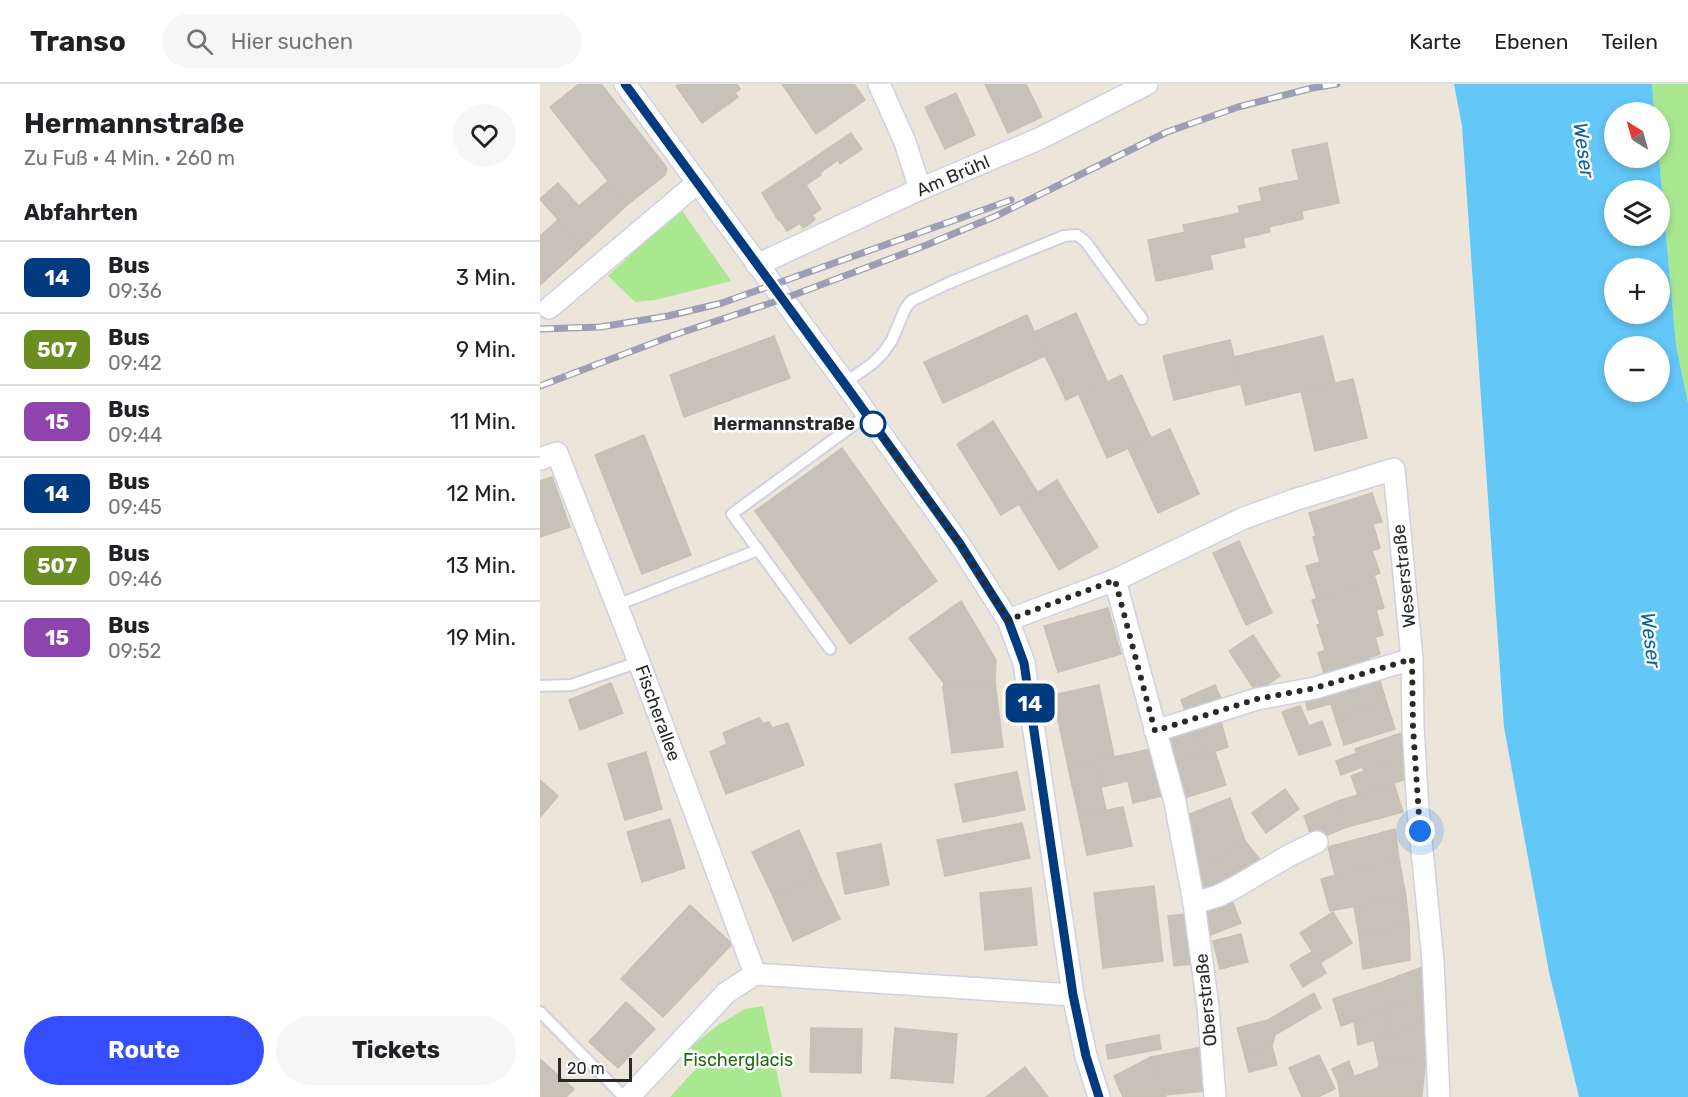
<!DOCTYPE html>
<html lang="de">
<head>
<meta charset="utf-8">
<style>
	body { margin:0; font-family:Rubik,sans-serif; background:#f6f6f6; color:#202124; height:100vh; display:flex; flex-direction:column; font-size:22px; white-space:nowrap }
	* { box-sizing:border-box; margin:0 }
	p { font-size:20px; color:#757577 }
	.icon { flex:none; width:33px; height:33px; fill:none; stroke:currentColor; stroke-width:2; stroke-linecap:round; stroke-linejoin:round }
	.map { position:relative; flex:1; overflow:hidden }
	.sheet { display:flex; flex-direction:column; background:#fff; width:540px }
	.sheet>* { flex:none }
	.badge { padding:0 12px; border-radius:9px; font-size:21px; line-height:39px }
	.needle { width:39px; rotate:323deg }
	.controls { position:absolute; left:1064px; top:18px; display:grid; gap:12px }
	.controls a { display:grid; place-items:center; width:66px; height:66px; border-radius:50%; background:#fff; box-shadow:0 3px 9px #0003; font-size:30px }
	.scale { position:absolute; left:18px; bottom:15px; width:74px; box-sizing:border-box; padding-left:6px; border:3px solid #292929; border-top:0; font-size:16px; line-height:21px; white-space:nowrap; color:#292929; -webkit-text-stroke:4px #fff; paint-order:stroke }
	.you { position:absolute; width:30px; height:30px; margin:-15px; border:4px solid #fff; border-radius:50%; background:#1a73e8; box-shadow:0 0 0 9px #1a73e833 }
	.map>.badge { position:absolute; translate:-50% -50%; box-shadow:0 0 0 3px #fff }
	h2 { padding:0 24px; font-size:22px; line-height:54px }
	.round { display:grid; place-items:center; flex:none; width:63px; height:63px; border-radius:32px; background:#f6f6f6 }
	.headline { display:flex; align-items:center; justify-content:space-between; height:102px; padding:0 24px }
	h1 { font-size:28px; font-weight:700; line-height:45px }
	.cta { display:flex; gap:12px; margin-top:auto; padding:12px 24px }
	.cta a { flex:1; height:69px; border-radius:36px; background:#334dff; color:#fff; font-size:24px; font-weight:700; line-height:69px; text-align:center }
	.cta a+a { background:#f6f6f6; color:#202124 }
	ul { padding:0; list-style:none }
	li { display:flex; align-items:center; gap:18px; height:72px; padding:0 24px; border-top:2px solid #e0e0e0 }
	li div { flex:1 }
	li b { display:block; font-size:22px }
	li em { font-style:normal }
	li .badge { min-width:66px; font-weight:700; text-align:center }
	header { display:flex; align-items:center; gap:36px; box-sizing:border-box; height:84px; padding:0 30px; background:#fff; border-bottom:2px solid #e0e0e0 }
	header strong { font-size:28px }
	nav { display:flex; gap:33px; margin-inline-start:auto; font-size:21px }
	.search { width:420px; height:54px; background:#f6f6f6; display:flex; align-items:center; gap:15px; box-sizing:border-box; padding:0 21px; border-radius:33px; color:#757577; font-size:22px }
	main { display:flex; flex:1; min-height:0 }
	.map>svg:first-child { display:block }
	.green { fill:#a9e791 }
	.water { fill:#63c7f7; fill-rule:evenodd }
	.building { fill:#c7c2b9; stroke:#c7c1b3; stroke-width:1.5 }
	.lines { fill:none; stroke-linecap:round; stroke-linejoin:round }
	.service-casing { stroke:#ced1e3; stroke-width:14 }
	.minor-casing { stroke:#ced1e3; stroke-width:24 }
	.service { stroke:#fff; stroke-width:10 }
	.minor { stroke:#fff; stroke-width:21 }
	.rail-casing { stroke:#9c9eb5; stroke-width:7 }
	.rail { stroke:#fff; stroke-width:4.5; stroke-dasharray:14; stroke-linecap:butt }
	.line-casing { stroke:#fff; stroke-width:14 }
	.line { stroke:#003b80; stroke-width:9 }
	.walk { stroke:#292929; stroke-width:6; stroke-dasharray:0 10.8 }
	.stop-dot { fill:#fff; stroke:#003b80; stroke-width:3 }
	.labels { text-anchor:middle; stroke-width:5; stroke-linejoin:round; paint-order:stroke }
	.street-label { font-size:18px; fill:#292929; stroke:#fff }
	.stop-label { font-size:18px; font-weight:bold; fill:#292929; stroke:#fff; text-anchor:end }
	.park-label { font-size:18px; fill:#216a14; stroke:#fff }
	.water-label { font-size:20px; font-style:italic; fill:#0462a1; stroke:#fff }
</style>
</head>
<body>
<header>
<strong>Transo</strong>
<div class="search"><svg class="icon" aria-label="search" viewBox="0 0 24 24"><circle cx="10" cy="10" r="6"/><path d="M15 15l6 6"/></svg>Hier suchen</div>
<nav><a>Karte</a><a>Ebenen</a><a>Teilen</a></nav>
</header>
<main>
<section class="sheet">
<div class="headline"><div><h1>Hermannstraße</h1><p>Zu Fuß · 4 Min. · 260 m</p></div><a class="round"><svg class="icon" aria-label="heart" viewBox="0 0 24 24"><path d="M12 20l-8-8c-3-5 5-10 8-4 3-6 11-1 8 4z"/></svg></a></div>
<h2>Abfahrten</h2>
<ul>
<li><span class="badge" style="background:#003b80;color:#fff">14</span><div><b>Bus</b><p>09:36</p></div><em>3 Min.</em></li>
<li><span class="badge" style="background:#6b8e23;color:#fff">507</span><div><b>Bus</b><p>09:42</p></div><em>9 Min.</em></li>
<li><span class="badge" style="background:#8e44ad;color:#fff">15</span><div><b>Bus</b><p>09:44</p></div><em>11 Min.</em></li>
<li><span class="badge" style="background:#003b80;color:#fff">14</span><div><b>Bus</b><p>09:45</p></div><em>12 Min.</em></li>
<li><span class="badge" style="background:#6b8e23;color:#fff">507</span><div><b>Bus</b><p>09:46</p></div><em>13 Min.</em></li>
<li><span class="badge" style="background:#8e44ad;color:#fff">15</span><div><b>Bus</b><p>09:52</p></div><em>19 Min.</em></li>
</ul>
<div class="cta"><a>Route</a><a>Tickets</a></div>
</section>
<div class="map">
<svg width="1148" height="1013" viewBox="0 0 1148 1013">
	<rect width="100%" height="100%" fill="#ece5d9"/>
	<!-- green -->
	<g class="green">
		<polygon points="1112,0 1148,0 1148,319 1136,261 1119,74 1119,28 1114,28"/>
		<polygon points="141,125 191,197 115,216 95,218 68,192"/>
		<polygon points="223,922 242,1013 130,1013 163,977 150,963 177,942 205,925"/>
	</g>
	<!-- water -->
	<path class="water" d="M914,0H1112L1114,28H1074V74H1119L1136,261L1148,319V1013H1039L1009,888L964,643L922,42ZM1074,106H1119V152H1074ZM1074,184H1119V230H1074ZM1074,262H1119V308H1074Z"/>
	<!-- building -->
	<g class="building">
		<polygon points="39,0 61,0 127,84 125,91 87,121 10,23"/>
		<polygon points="139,0 197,0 200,5 195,9 198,13 162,39 136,2"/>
		<polygon points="242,0 314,0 325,16 276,50"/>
		<polygon points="445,0 486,0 502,33 468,49"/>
		<polygon points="416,9 435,51 405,65 385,23"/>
		<polygon points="311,49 322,65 300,80 298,76 280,89 281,91 266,101 281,125 272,131 275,135 271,139 263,144 260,139 247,147 239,135 238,136 222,109"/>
		<polygon points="787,59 799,119 762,127 763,135 729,143 730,148 703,154 705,163 670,171 673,185 616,197 608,156 645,148 643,141 700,129 698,122 722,117 719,104 759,96 752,66"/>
		<polygon points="68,97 87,121 42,163 0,115 18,99 39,122"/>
		<polygon points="18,136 42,163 0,201 0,152"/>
		<polygon points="536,229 567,297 526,316 494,248"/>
		<polygon points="487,231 505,272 403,319 384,278"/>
		<polygon points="234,252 250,294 144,333 130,291"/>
		<polygon points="783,252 795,299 706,321 694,273"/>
		<polygon points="690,256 701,300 634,316 623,272"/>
		<polygon points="582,291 611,354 567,374 539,311"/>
		<polygon points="813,295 827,354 775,367 761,307"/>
		<polygon points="453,337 498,409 461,431 417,360"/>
		<polygon points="630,345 659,410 618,429 588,364"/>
		<polygon points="104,351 151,471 102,490 55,371"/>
		<polygon points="302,364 397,497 310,560 215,427"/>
		<polygon points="12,393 30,443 0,453 0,397"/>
		<polygon points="517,396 558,463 519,486 479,420"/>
		<polygon points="832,409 842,438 833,440 840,464 832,467 840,489 834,491 836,497 777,515 766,482 780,478 773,453 776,452 769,429"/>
		<polygon points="699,457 732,529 706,541 673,469"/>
		<polygon points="836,497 844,524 836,526 843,551 835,553 840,570 829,574 832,584 787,599 778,569 785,566 777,541 780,540 772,516"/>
		<polygon points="421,517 456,576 455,597 403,604 404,599 369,554"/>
		<polygon points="568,524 581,570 518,588 504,542"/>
		<polygon points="713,551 740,592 716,608 689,567"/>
		<polygon points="838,590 846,617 795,633 787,606"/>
		<polygon points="455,597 463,663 412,669 403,604"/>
		<polygon points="71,599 83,629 40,646 29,616"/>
		<polygon points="559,601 574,672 528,683 513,611"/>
		<polygon points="675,601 683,619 648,634 641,616"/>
		<polygon points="786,606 790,620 768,626 764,613"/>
		<polygon points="846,617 855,645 804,661 795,633"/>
		<polygon points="760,622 769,642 782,637 791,661 759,671 742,628"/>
		<polygon points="679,631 688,663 663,671 653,640"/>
		<polygon points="219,634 223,640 229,638 232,644 248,639 264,681 186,710 170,668 187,660 183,649"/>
		<polygon points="653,640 663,671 637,679 627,647"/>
		<polygon points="861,649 863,673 824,687 822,683 801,691 796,677 817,669 815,665"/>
		<polygon points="616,664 626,711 593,719 588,697 561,703 555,677"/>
		<polygon points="106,668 122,725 85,736 68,680"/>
		<polygon points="675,668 686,701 647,713 637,679"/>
		<polygon points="863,673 866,695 818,711 811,692"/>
		<polygon points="555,677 566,726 539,732 528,683"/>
		<polygon points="477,688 485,726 423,738 415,700"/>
		<polygon points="0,696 18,712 0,733"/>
		<polygon points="854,700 863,728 807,743 798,717"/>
		<polygon points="745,705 759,725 726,749 712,729"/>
		<polygon points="690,714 705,757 658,786 642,733"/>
		<polygon points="798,717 807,743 773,757 764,732"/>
		<polygon points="583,723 592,762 547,771 539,732"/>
		<polygon points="130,735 145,784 102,798 87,748"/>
		<polygon points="482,739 490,774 405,792 397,756"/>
		<polygon points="855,745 859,775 795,791 788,763"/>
		<polygon points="259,746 279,791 233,812 212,768"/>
		<polygon points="705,757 721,777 663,808 658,786"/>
		<polygon points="341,760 349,801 305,810 297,769"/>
		<polygon points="859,775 866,813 790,827 781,795"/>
		<polygon points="279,791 300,835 253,857 233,812"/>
		<polygon points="614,802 623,877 563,884 554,809"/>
		<polygon points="491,804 497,861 445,866 440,809"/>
		<polygon points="690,812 701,839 668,852 658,825"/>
		<polygon points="866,813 869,841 819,851 814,823"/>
		<polygon points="150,821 192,860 123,933 81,895"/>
		<polygon points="793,828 812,859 780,879 760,849"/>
		<polygon points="645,830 651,880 634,882 628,832"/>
		<polygon points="869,841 870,876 823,885 819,851"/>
		<polygon points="701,850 708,878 680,885 673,857"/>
		<polygon points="773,867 786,889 763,903 750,881"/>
		<polygon points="885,882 891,908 847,926 840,899"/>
		<polygon points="840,899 847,926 801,942 793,915"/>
		<polygon points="891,908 893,940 851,951 847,926"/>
		<polygon points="774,909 781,924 735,951 728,936"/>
		<polygon points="86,918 115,945 78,984 49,958"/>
		<polygon points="847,926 851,951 818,961 814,937"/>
		<polygon points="728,936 735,951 732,962 704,969 697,944"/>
		<polygon points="883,943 886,971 839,980 834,957"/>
		<polygon points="271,944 322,945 321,989 270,988"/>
		<polygon points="355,944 417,950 413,999 351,994"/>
		<polygon points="619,951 621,965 568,975 566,961"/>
		<polygon points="732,962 737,981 709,988 704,969"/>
		<polygon points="663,963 665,1007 624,1011 611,973"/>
		<polygon points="779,971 795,1005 778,1013 762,1013 749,984"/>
		<polygon points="886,971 882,1012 880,1013 800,1013 798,998 838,984 839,980"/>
		<polygon points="611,973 626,1013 583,1013 574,992"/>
		<polygon points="0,975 34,1005 26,1013 0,1013"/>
		<polygon points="809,977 814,992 798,998 792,985"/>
		<polygon points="485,983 508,1013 446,1013"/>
	</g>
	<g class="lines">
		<defs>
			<g id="service">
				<polyline points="305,299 333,279 343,269 352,256 365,225 371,217 409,199 524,152 537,151 545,157 602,235"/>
				<polyline points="77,521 218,466"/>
				<polyline points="290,565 192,430 327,331"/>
				<polyline points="0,602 31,601 99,578"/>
				<polyline points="0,928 84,1013"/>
			</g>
			<g id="minor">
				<polyline points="85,0 305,299 420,461 468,536 484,579 533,911 546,972 559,1013"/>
				<polyline points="339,0 365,58 380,105"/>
				<polyline points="217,181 380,105 501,54 607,0"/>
				<polyline points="9,224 157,99"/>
				<polyline points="0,375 17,369 99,578 215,890"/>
				<polyline points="575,496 635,718 654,819 668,923 675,1013"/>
				<polyline points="468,536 575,496 704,434 754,416 854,385 872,575 873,643 878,726 893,877 899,1013"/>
				<polyline points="615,647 717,615 775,604 872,575"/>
				<polyline points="654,819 678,812 694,804 750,771 777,758"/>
				<polyline points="89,1013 186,909 215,890 533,911"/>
			</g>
		</defs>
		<!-- service casing -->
		<use href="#service" class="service-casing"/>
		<!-- minor casing -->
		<use href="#minor" class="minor-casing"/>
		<!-- service -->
		<use href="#service" class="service"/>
		<!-- minor -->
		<use href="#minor" class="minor"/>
		<defs>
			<g id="rail">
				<polyline points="0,245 60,243 128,232 182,219 471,116"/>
				<polyline points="0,302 137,250 243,215 384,162 456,132 627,48 698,23 772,4 797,0"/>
			</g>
		</defs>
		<!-- rail casing -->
		<use href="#rail" class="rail-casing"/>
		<!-- rail -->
		<use href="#rail" class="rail"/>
	</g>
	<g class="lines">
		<defs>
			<polyline id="line" points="85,0 304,299 420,460 468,536 484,579 533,911 546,972 559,1013"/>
		</defs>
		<!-- line casing -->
		<use href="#line" class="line-casing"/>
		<!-- line -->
		<use href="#line" class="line"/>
		<!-- walk -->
		<polyline class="walk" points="333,340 327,331 420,460 468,536 575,496 615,647 717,615 775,604 872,575 873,643 880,747"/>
	</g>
	<!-- markers -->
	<circle class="stop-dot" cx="333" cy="340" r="12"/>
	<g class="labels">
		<!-- street labels -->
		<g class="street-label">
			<text transform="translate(413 92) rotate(-23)" y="6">Am Brühl</text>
			<text transform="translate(864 492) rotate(-96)" y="6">Weserstraße</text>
			<text transform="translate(118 629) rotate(70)" y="6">Fischerallee</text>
			<text transform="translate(666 916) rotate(-96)" y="6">Oberstraße</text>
		</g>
		<!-- stop labels -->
		<g class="stop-label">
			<text x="315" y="346">Hermannstraße</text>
		</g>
		<!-- park labels -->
		<g class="park-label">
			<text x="198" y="982">Fischerglacis</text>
		</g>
		<!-- water labels -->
		<g class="water-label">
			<text transform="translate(1044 66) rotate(82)" y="7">Weser</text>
			<text transform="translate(1111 556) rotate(83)" y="7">Weser</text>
		</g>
	</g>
</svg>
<div class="controls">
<a><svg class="needle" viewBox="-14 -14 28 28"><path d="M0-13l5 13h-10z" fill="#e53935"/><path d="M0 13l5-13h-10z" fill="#757577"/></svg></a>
<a><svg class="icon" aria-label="layers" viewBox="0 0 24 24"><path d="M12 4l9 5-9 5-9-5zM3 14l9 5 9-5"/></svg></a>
<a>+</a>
<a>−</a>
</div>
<div class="scale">20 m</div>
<div class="you" style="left:880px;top:747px"></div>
<b class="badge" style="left:490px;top:619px;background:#003b80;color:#fff">14</b>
</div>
</main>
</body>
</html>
